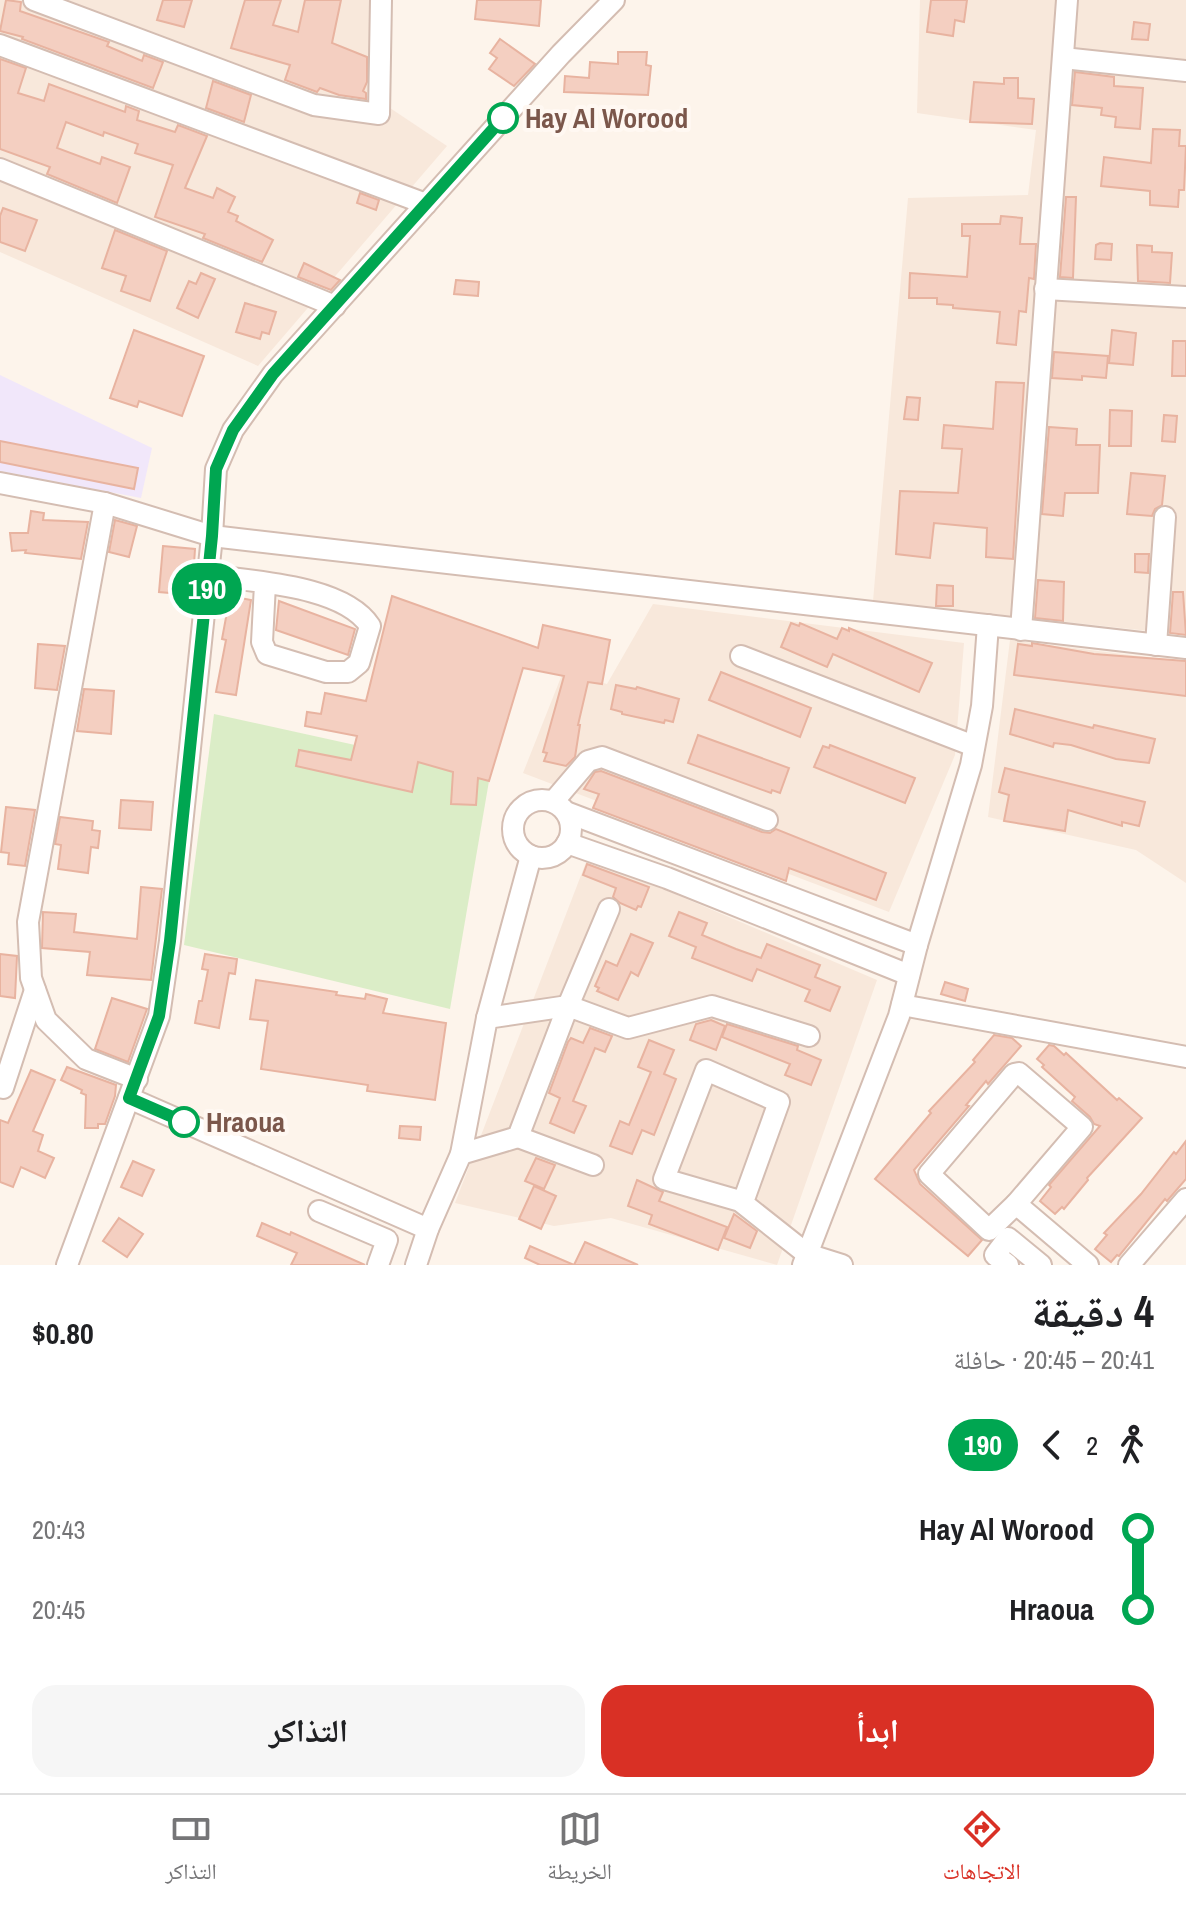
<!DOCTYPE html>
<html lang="ar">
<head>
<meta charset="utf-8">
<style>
	body { margin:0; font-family:"Archivo Narrow","Noto Naskh Arabic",sans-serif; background:#f6f6f6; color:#202124; direction:rtl; height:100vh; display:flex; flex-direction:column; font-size:30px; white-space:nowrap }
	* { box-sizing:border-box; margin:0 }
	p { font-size:26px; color:#757577 }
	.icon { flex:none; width:44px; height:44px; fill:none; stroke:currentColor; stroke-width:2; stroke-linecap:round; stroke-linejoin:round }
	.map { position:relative; height:1265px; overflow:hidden; direction:ltr }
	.sheet { display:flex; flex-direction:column; background:#fff; flex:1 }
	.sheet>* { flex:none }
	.badge { padding:0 16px; border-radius:26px; font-size:28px; line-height:52px }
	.map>.badge { position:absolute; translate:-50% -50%; box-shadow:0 0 0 4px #fff }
	.legs { display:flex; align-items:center; gap:12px; height:88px; padding:0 32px; font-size:26px }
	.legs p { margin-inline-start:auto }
	.headline { display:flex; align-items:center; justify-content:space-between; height:136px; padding:0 32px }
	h1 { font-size:44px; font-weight:700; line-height:60px }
	.primary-button { display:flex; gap:16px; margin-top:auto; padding:16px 32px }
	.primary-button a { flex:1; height:92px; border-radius:24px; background:#d93025; color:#fff; font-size:32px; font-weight:700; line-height:92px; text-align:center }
	.primary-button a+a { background:#f6f6f6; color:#202124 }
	ul { padding:0 32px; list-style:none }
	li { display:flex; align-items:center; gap:28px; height:80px; font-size:30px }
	li i { display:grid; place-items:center; width:12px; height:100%; margin:0 10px; background:currentColor }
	li i::after { content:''; width:20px; height:20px; margin:-10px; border:6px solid; border-radius:50%; background:#fff }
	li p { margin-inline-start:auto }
	li:first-child i { background:linear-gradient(#0000 50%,currentColor 0) }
	li:last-child i { background:linear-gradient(currentColor 50%,#0000 0) }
	.menu { display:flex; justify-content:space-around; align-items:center; height:112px; border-top:2px solid #e0e0e0; background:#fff; font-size:22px; color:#757577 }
	.menu a { display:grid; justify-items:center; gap:4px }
	.menu .on { color:#d93025 }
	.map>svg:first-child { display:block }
	.residential { fill:#f8e8db }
	.education { fill:#f1e7fa }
	.green { fill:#dbedc7 }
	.building { fill:#f4cfc1; stroke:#e8b3a0; stroke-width:2 }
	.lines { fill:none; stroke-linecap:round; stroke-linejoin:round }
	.minor-casing { stroke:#d4bdb2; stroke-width:24 }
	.minor { stroke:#fff; stroke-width:20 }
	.line-1-casing { stroke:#fff; stroke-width:18 }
	.line-1 { stroke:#00a651; stroke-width:12 }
	.stop-1-dot { fill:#fff; stroke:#00a651; stroke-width:4 }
	.labels { text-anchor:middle; stroke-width:8; stroke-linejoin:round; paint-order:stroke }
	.stop-label { font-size:28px; font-weight:bold; fill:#7b574b; stroke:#fff8f2; text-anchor:start }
</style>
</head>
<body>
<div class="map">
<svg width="1186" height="1265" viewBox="0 0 1186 1265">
	<rect width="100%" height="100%" fill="#fdf4eb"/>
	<!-- residential -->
	<g class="residential">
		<polygon points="0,0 377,0 390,108 447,146 258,366 0,252"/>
		<polygon points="920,0 1186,0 1186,635 873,601 908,198 1028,195 1036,130 917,113"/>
		<polygon points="653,604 964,643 955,755 889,912 523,773 563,672 607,684"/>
		<polygon points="1010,640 1186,662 1186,883 1136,850 988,817"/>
		<polygon points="588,857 877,980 777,1265 611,1218 554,1226 455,1203"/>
	</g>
	<!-- education -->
	<polygon class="education" points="0,375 152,448 141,498 0,471"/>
	<!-- green -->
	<polygon class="green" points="214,714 355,745 489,781 450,1009 184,945"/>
	<!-- building -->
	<g class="building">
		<polygon points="6,0 21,2 20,11 109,42 107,46 142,61 144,55 163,62 153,88 22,39 23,37 0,31"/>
		<polygon points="163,0 192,0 184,27 157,20"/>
		<polygon points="245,0 281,0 273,25 298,32 305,0 341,0 332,43 367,57 367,82 363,91 366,93 366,99 339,95 320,88 317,92 285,80 290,65 231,48"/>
		<polygon points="477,0 541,0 539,26 475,19"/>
		<polygon points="931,0 967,0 964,22 955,20 953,36 927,32"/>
		<polygon points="1134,22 1150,24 1148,40 1132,39"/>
		<polygon points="500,39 535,64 514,86 489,69 497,58 490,53"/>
		<polygon points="618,52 647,52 646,65 651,66 648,95 564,92 565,76 589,78 590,62 618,64"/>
		<polygon points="0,59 26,68 18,93 44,101 49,84 125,112 126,106 139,111 137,120 175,132 178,125 207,136 185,188 213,198 217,188 235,197 228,212 238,216 236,221 273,240 262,262 203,238 205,234 155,217 173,165 135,153 138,144 104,132 103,136 66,122 57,148 100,164 102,157 130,167 117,203 47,174 50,167 0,149"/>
		<polygon points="1075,72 1114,77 1114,86 1143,88 1140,129 1115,127 1116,117 1101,115 1102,108 1072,105"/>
		<polygon points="1004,78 1018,78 1018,98 1034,99 1032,124 970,122 974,82 1004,84"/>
		<polygon points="213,81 251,95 244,122 206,108"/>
		<polygon points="1153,129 1180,130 1179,146 1186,146 1184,190 1179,190 1178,207 1150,205 1150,191 1101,186 1104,157 1151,163"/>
		<polygon points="360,193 379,200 376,210 357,203"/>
		<polygon points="1066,197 1076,197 1073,278 1060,277"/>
		<polygon points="3,208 37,220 25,251 0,242 0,216"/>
		<polygon points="1001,216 1022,218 1020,244 1036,244 1034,279 1029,278 1026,312 1019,311 1016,345 997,343 1000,312 953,308 953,305 937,304 937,298 909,298 910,273 967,277 970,236 962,236 962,224 1000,224"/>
		<polygon points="115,230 167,251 150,301 121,291 126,276 102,268"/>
		<polygon points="1100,243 1112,244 1111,260 1095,259 1096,245"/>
		<polygon points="1137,245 1152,246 1152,252 1172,253 1170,283 1138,281"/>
		<polygon points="304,263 340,280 331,290 298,277"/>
		<polygon points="201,273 215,279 198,318 177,308 189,281 196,284"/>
		<polygon points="456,280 479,282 478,296 454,294"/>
		<polygon points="245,303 276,312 269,334 262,332 260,339 236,332"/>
		<polygon points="134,330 204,356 182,416 139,401 137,407 110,398"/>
		<polygon points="1112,330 1136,333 1133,365 1109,363"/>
		<polygon points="1173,341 1186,341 1186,376 1172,376"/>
		<polygon points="1054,352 1108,356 1106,378 1082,376 1082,380 1052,378"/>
		<polygon points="996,382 1024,383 1013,559 986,557 987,528 934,523 930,558 896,554 900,491 958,493 962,449 942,448 944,425 993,429"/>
		<polygon points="907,397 920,398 918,420 904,419"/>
		<polygon points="1110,410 1132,411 1131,446 1109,446"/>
		<polygon points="1164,415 1177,416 1175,442 1162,441"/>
		<polygon points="1049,427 1077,429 1076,445 1100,445 1098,493 1065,493 1063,516 1042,514"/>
		<polygon points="0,441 138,468 134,489 0,462"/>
		<polygon points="1131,473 1165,476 1162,505 1155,509 1152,516 1127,514"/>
		<polygon points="31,511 44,513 43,520 88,522 81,559 25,553 26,550 12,551 10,533 28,533"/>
		<polygon points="115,520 137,526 129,557 109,552"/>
		<polygon points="163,546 195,549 192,595 159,592"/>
		<polygon points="1135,554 1149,554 1148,573 1135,572"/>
		<polygon points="1038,580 1064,582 1063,621 1035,618"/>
		<polygon points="937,585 953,586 953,606 936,606"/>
		<polygon points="1173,592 1183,592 1186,635 1170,633"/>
		<polygon points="230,596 251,600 236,695 216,692 226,640 222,639"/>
		<polygon points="392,596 538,648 543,625 610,640 602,684 588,682 578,725 580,725 575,757 566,766 544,761 547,753 543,752 564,676 523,668 489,781 478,778 476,805 451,804 453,772 418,762 412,792 296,766 299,750 351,760 357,736 305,726 307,712 321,714 325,693 366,701"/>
		<polygon points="279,601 355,629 348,655 276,630"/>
		<polygon points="791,623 799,626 800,623 837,639 842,628 849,631 849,628 932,663 919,692 833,654 827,667 781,647"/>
		<polygon points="1032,643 1094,654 1186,661 1186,696 1014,675 1018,644 1032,646"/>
		<polygon points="38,644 65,646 57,690 35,688"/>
		<polygon points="721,672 811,708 800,737 709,700"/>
		<polygon points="616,685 636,689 637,687 679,699 673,722 665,720 664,723 622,714 622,712 611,709"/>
		<polygon points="84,689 114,691 111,734 77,731"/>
		<polygon points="1015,709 1093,728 1094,725 1155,739 1149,763 1116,759 1071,745 1054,743 1053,747 1010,734"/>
		<polygon points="698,735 789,768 780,793 772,790 771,793 688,763"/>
		<polygon points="830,745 915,778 905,803 814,767 823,746 829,748"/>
		<polygon points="1005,768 1145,802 1139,826 1122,822 1122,826 1068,810 1065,831 1004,821 1009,795 999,792"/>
		<polygon points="601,771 762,832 770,833 776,829 886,873 876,900 789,868 786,881 593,808 599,794 584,789 595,772"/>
		<polygon points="121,800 153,802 151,830 119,828"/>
		<polygon points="6,807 35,810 25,866 8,864 9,853 1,852"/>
		<polygon points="60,817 93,821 92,830 100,831 98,848 91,847 88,873 58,869 61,845 55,844"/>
		<polygon points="587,864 649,887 641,907 638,906 636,910 620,903 613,897 616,888 583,875"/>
		<polygon points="141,887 162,889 151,980 87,975 90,952 42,948 43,912 76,914 74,932 137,939"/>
		<polygon points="679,912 707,923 702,935 736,949 761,958 767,944 820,965 815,977 840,987 830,1011 805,1001 810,990 757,969 752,981 692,958 696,947 669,936"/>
		<polygon points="631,934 653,943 638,976 631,972 618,1000 597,991 599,988 595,986 606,961 617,966"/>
		<polygon points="0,954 17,956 15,998 0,996"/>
		<polygon points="205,954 237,959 235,974 229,973 219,1028 195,1023 199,1001 202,1001 208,970 202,969"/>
		<polygon points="256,980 337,992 336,995 365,999 366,994 387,999 383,1013 446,1023 435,1100 367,1091 368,1085 261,1069 268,1021 250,1019"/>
		<polygon points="945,982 968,989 965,1001 941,994"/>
		<polygon points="112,998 147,1009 128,1062 95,1049"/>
		<polygon points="711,1020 725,1026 716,1050 690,1040 696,1024"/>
		<polygon points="727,1024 798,1046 797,1050 821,1060 811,1085 785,1075 790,1064 722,1037"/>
		<polygon points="590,1028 612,1036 605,1052 595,1048 573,1101 586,1106 574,1133 550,1123 560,1098 549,1093 568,1042 571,1038 583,1043"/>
		<polygon points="994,1035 1012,1038 1021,1046 988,1084 986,1081 966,1105 969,1106 914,1170 920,1184 982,1240 968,1256 875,1179 931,1113 929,1111 975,1062 973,1060"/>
		<polygon points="649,1040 674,1050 664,1074 676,1079 654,1135 642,1130 632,1154 610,1146 620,1121 629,1125 651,1072 638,1067"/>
		<polygon points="1049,1045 1054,1046 1064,1055 1066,1053 1117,1100 1119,1098 1142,1118 1087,1178 1088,1180 1064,1209 1062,1207 1055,1214 1040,1201 1051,1187 1049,1185 1100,1126 1094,1124 1090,1117 1072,1101 1075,1097 1042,1067 1044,1065 1037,1059"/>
		<polygon points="67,1067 116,1085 115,1096 105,1124 98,1124 98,1128 85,1128 86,1095 81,1093 82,1090 61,1080"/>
		<polygon points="31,1070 55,1080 33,1131 43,1135 38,1151 54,1158 45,1178 21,1167 13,1187 0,1182 0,1120 8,1123"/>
		<polygon points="400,1126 421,1127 420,1140 399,1138"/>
		<polygon points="1186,1141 1186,1179 1167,1201 1165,1199 1119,1256 1117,1255 1111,1262 1095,1249 1107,1235 1104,1233 1141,1194 1174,1152 1176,1154"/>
		<polygon points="536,1158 555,1165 544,1189 525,1181"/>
		<polygon points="133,1161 154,1170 142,1196 121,1187"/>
		<polygon points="637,1180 663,1192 659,1201 727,1227 718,1250 649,1224 652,1215 628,1206"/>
		<polygon points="534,1186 556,1196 541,1229 519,1219"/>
		<polygon points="734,1214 757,1231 750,1248 724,1238"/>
		<polygon points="119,1218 143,1234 127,1257 103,1241"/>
		<polygon points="262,1223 290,1235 291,1232 365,1265 291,1265 297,1253 257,1236"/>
		<polygon points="585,1242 638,1265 540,1265 525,1258 530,1246 574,1265"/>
	</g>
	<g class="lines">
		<defs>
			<g id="minor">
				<polyline points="34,0 314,105 379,114 381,0"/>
				<polyline points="0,45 426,204"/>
				<polyline points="1063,58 1186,71"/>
				<polyline points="0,169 335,306"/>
				<polyline points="1045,289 1186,297"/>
				<polyline points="0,483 105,503 212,536 1186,648"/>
				<polyline points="105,503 28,922 31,978 46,1020 86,1059 137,1079"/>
				<path d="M208,575C253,582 343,585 370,626L359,663L348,672H326L267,654L262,642L265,584"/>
				<polyline points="1021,630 1067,0"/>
				<polyline points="1156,645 1165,517"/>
				<polyline points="741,656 974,746"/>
				<circle cx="542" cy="829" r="29"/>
				<polyline points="553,802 588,761 602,757 767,820"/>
				<polyline points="566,812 917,945"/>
				<polyline points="567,843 667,878 909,975"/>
				<polyline points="902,1005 1186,1057"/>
				<polyline points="487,1018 531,856"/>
				<polygon points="1019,1073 1082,1127 1016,1204 989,1230 929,1174 1014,1074"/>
				<polyline points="0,1087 3,1088 35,990"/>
				<polyline points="129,1098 428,1229"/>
				<polyline points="518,1137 593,1165"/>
				<polyline points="461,1154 518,1137 568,1006 609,909"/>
				<polyline points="743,1202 779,1102 706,1070 664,1179 740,1201 807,1254 842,1265"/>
				<polyline points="1016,1204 1088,1265"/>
				<polyline points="319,1211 387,1240 378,1265"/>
				<polyline points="67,1265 159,1016 170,941 212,536 216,469 233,430 273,374 561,54 614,0"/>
				<polyline points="416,1265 428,1229 461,1154 487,1018 568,1006 628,1028 712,1006 809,1036"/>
				<polyline points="803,1265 899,1016 917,945 971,765 982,706 988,625"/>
				<polyline points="1008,1265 995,1255 1008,1238 1041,1265"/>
				<polyline points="1129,1265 1186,1199"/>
			</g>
		</defs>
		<!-- minor casing -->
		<use href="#minor" class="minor-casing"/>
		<!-- minor -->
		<use href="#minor" class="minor"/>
	</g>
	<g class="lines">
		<defs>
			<polyline id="line-1" points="184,1122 129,1098 159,1016 170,941 212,536 216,469 233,430 273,374 503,118"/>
		</defs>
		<!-- line-1 casing -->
		<use href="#line-1" class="line-1-casing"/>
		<!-- line-1 -->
		<use href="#line-1" class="line-1"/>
	</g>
	<!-- markers -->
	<g class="stop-1-dot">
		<circle cx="503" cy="118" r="14"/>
		<circle cx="184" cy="1122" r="14"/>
	</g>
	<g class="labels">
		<!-- stop labels -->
		<g class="stop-label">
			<text x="525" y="128">Hay Al Worood</text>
			<text x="206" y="1132">Hraoua</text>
		</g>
	</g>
</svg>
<b class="badge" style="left:207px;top:589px;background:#00a651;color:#fff">190</b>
</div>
<section class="sheet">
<div class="headline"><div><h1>4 دقيقة</h1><p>20:41 – 20:45 · حافلة</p></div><b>$0.80</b></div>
<div class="legs"><svg class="icon" aria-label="walk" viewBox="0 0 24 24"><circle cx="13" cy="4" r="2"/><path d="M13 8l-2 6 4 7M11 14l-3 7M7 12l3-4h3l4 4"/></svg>2<svg class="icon" aria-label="back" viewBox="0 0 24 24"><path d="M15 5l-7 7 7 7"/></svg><b class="badge" style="background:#00a651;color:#fff">190</b></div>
<ul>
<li><i style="color:#00a651"></i><b>Hay Al Worood</b><p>20:43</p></li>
<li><i style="color:#00a651"></i><b>Hraoua</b><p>20:45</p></li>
</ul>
<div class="primary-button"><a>ابدأ</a><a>التذاكر</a></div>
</section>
<nav class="menu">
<a class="on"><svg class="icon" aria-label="directions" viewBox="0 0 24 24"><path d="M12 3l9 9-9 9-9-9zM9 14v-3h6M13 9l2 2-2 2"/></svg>الاتجاهات</a>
<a><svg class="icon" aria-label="map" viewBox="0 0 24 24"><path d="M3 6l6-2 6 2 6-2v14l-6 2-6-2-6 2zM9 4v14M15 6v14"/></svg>الخريطة</a>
<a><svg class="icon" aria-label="tickets" viewBox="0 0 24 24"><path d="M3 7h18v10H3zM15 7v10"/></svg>التذاكر</a>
</nav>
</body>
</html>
